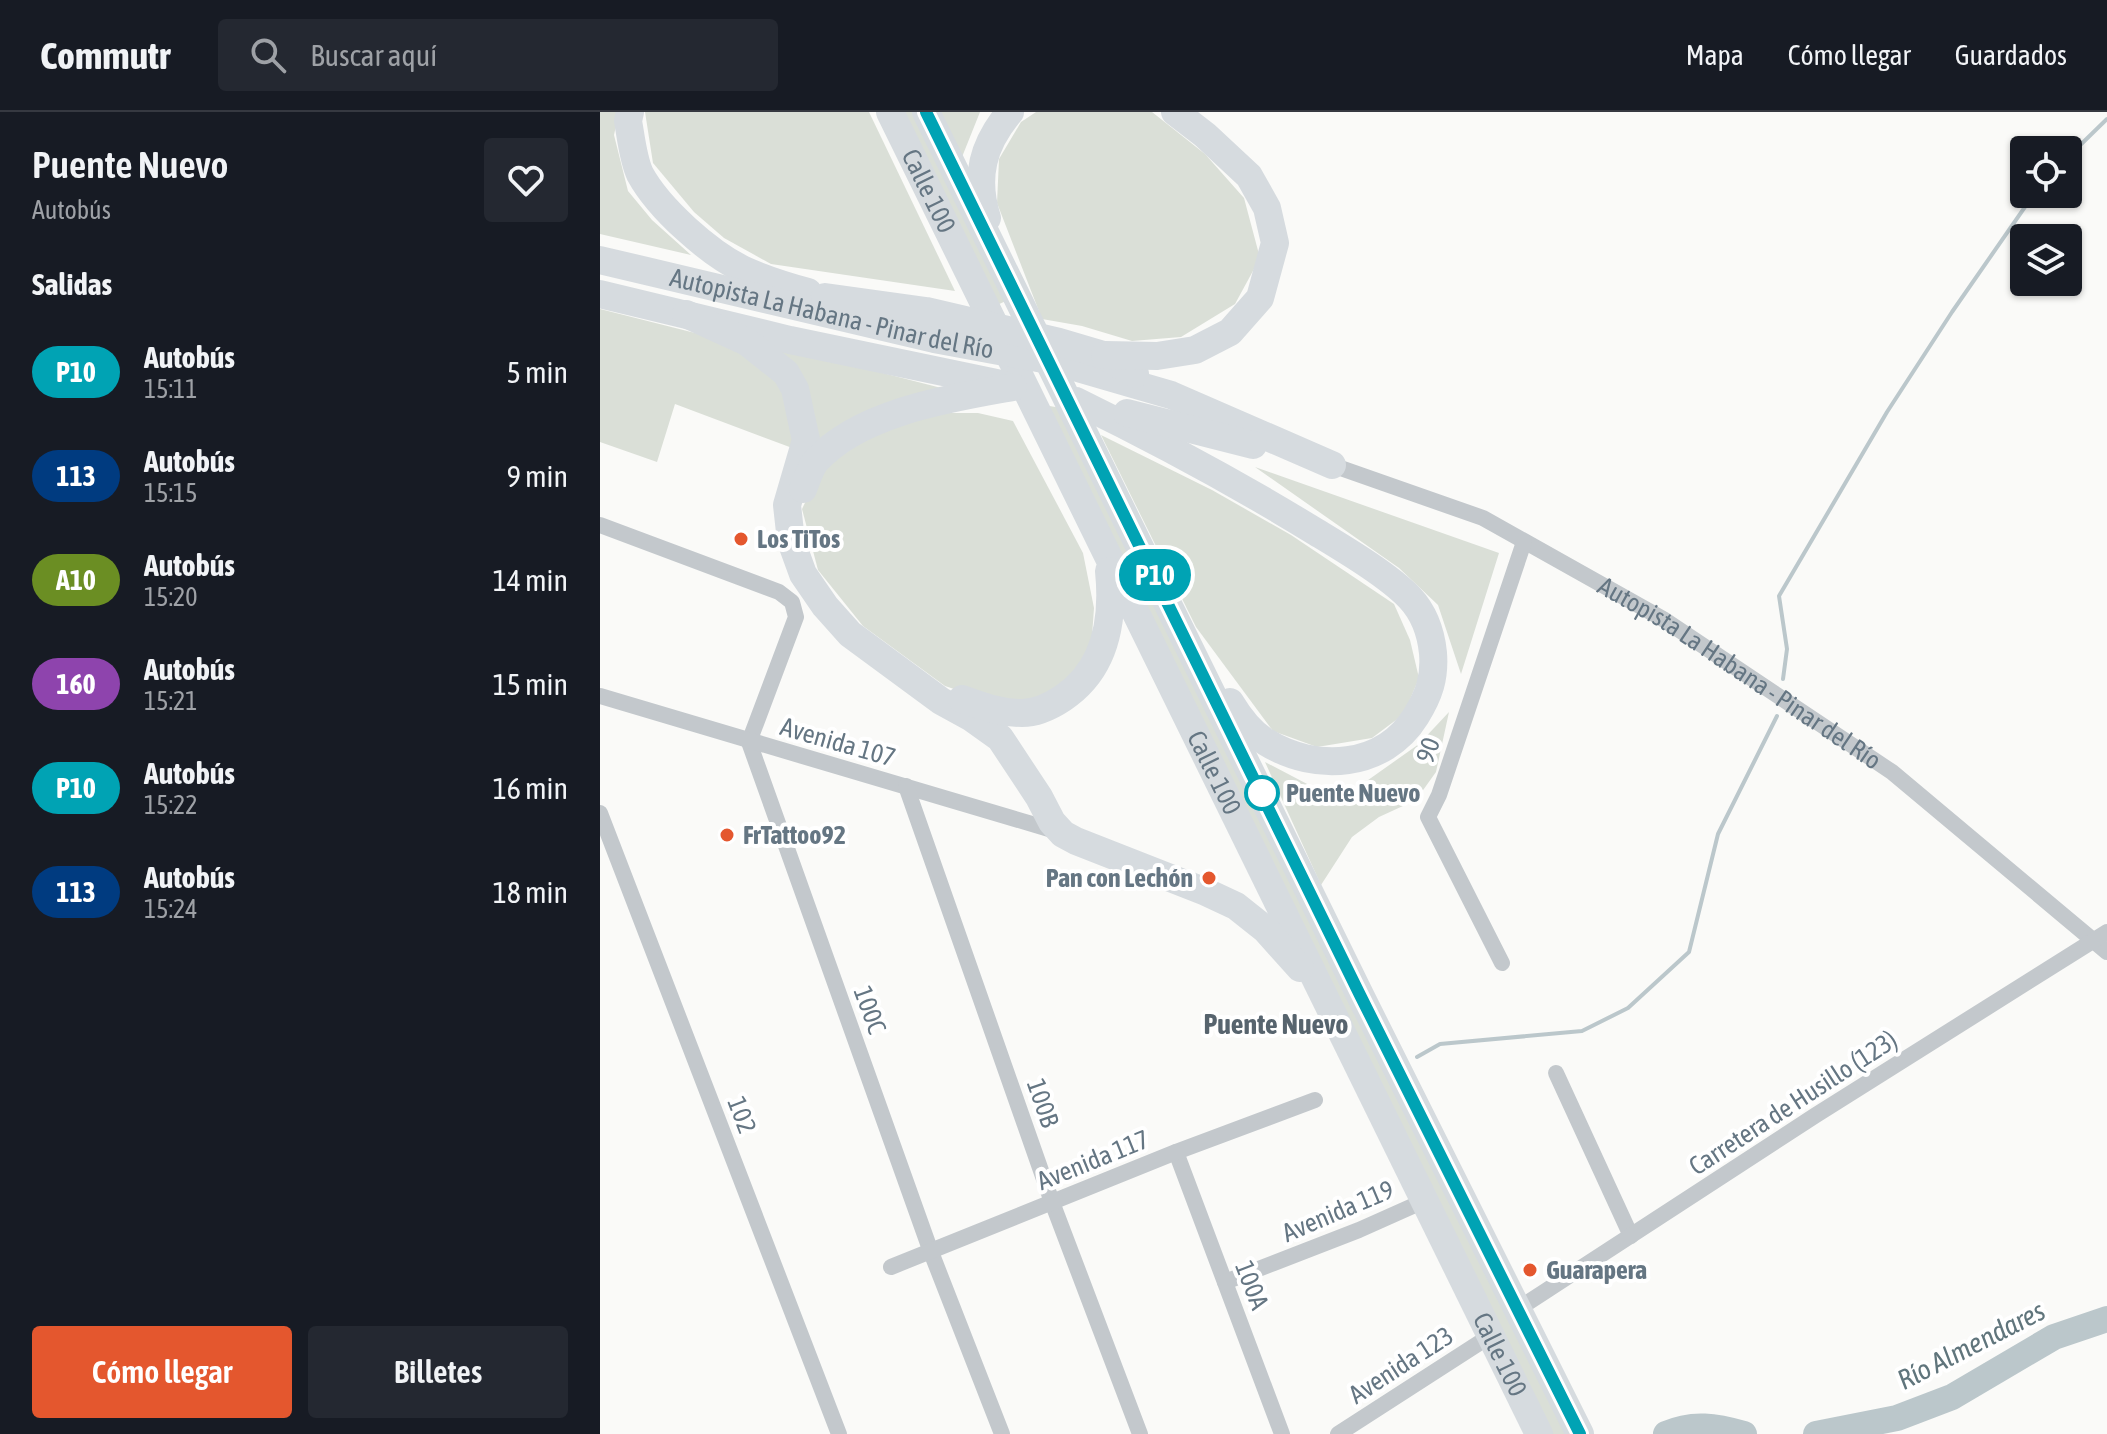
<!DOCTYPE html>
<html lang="es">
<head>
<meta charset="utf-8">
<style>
	body { margin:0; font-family:"Asap Condensed",sans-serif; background:#242831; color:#f1f3f6; height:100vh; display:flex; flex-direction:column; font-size:30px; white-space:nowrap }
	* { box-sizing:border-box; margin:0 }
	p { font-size:26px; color:#9ea1a6 }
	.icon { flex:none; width:44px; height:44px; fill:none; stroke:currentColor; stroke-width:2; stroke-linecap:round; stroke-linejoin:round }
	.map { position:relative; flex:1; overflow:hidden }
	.panel { display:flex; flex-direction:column; background:#171b24; width:600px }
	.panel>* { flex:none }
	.badge { padding:0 16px; border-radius:26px; font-size:28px; line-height:52px }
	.fabs { position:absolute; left:1410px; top:24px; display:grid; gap:16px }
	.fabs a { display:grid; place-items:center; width:72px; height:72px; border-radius:8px; background:#171b24; box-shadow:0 2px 6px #0004; font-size:40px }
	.map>.badge { position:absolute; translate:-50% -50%; box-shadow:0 0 0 4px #fff }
	h2 { padding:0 32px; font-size:30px; line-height:72px }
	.round { display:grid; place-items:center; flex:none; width:84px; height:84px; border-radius:8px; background:#242831 }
	.overview { display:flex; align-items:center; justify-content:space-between; height:136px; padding:0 32px }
	h1 { font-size:38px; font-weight:600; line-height:60px }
	.cta { display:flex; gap:16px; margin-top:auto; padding:16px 32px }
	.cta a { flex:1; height:92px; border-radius:8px; background:#e4572e; color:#fff; font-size:32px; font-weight:600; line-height:92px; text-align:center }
	.cta a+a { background:#242831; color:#f1f3f6 }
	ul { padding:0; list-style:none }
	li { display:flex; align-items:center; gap:24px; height:104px; padding:0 32px }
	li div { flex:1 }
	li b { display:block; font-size:30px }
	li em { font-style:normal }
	li .badge { min-width:88px; font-weight:700; text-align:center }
	header { display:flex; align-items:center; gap:48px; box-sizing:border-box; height:112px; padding:0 40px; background:#171b24; border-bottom:2px solid #363941 }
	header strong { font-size:38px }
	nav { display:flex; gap:44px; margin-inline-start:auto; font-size:28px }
	.search { width:560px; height:72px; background:#242831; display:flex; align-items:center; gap:20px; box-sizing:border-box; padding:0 28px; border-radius:8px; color:#9ea1a6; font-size:30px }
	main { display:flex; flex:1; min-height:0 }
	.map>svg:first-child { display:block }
	.grass { fill:#dadfd7 }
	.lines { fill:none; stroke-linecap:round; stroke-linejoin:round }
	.stream { stroke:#bbc7cb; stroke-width:4 }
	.river { stroke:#bbc7cb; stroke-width:26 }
	.street { stroke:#c3c8cc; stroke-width:16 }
	.highway { stroke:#d6dbdf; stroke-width:28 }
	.line-casing { stroke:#fff; stroke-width:18 }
	.line { stroke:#00a3b4; stroke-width:12 }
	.poi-dot { fill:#e4572e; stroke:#fff; stroke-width:3 }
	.stop-dot { fill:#fff; stroke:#00a3b4; stroke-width:4 }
	.labels { text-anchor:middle; stroke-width:8; stroke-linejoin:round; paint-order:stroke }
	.street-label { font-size:26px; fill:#657683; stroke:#fff }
	.poi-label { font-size:26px; font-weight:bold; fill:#657683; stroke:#fff; text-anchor:start }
	.stop-label { font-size:26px; font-weight:bold; fill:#657683; stroke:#fff; text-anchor:start }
	.neighbourhood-label { font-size:28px; font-weight:bold; fill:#57646e; stroke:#fff }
	.water-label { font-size:28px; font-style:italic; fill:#60757c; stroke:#fff }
</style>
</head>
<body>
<header>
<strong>Commutr</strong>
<div class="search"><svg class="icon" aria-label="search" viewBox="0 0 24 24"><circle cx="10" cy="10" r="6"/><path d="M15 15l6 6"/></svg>Buscar aquí</div>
<nav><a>Mapa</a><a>Cómo llegar</a><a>Guardados</a></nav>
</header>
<main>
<section class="panel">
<div class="overview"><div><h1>Puente Nuevo</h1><p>Autobús</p></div><a class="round"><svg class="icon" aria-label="heart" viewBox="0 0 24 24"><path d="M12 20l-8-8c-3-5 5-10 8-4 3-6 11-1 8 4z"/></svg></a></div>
<h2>Salidas</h2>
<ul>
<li><span class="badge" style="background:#00a3b4;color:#fff">P10</span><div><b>Autobús</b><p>15:11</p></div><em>5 min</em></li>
<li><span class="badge" style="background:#003b80;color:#fff">113</span><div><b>Autobús</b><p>15:15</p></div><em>9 min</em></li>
<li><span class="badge" style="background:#6b8e23;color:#fff">A10</span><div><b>Autobús</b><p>15:20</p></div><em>14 min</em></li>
<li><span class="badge" style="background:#8e44ad;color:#fff">160</span><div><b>Autobús</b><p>15:21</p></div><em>15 min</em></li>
<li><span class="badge" style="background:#00a3b4;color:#fff">P10</span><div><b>Autobús</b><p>15:22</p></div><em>16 min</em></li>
<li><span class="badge" style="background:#003b80;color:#fff">113</span><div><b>Autobús</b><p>15:24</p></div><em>18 min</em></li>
</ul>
<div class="cta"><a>Cómo llegar</a><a>Billetes</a></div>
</section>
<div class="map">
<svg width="1507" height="1322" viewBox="0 0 1507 1322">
	<rect width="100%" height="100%" fill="#fafaf8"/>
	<!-- grass -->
	<g class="grass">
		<polygon points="0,0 19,0 14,23 28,79 52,108 91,143 0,122"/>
		<polygon points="45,0 269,0 355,179 171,152 124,126 94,100 53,51"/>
		<polygon points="300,0 317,0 408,188 395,194"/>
		<polygon points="340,0 380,0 362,45"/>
		<polygon points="436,0 552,0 605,42 644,86 660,146 635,192 581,225 532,229 482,214 442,207 397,91 399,47 421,10"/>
		<polygon points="0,197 107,224 153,243 178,270 191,304 195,337 75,292 57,350 0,330"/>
		<polygon points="173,233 361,281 211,343"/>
		<polygon points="444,293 461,296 971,1322 948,1322"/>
		<polygon points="337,301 378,301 413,309 483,441 494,496 491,538 473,566 450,584 423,592 381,586 345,574 263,514 218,458 202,397 222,355 255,324"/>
		<polygon points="501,323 612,378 691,423 794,492 810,528 819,566 804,602 772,626 717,635 673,619 596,515"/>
		<polygon points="655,355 899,441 861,562 838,493 799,456"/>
		<polygon points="849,600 836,660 816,688 779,705 752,725 721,773 665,650 711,674 754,678 819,632"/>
	</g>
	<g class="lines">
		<!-- stream -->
		<g class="stream">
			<polyline points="1468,45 1507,7"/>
			<polyline points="1183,567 1187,537 1179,484 1287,300 1352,200 1434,82"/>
			<polyline points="817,945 840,932 982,919 1028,896 1089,840 1118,722 1177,604"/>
		</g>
		<!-- river -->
		<g class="river">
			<path d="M1066,1322C1093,1310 1116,1314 1144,1322"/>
			<polyline points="1216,1322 1297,1306 1352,1285 1454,1225 1507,1207"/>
		</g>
		<!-- street -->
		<g class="street">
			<path id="s1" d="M732,353L883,406L1063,507L1292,660L1507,840"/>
			<polyline points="0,413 179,480 192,490 196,505 149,630 331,1140 402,1322"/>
			<polyline points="0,584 459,720"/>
			<polyline points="306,674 452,1090 540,1322"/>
			<polyline points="0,701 239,1322"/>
			<polyline points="902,851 828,705 839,683 924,430"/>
			<polyline points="956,961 1031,1124"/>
			<polyline points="576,1040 682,1322"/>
			<polyline points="291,1155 576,1040 715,988"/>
			<polyline points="625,1170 759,1118 824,1089"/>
			<polyline points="918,1197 1216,1003 1507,820"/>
			<polyline points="738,1322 890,1224"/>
		</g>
		<!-- highway -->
		<g class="highway">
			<path d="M30,0L28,9C31,25 33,47 40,62C59,97 109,141 144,158C164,167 186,174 208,180"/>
			<path id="s2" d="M290,0L939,1322"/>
			<polyline points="326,0 760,883 980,1322"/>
			<path d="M387,106C374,65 383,32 410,0"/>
			<path id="s3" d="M0,148L334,227L454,249L571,283L732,353"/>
			<polyline points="0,182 190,228 401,272"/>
			<polyline points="225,185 326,199 459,230 503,243 535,262"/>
			<polyline points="86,202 147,230 186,261 195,277 206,328 187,393 191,429 203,462 225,494 250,522 341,589 372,606 400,626 439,685 452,710 463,722 476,729 606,780 636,794 665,817 700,856"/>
			<polyline points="505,243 557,244 595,238 630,220 660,186 675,131 667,96 649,64 605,23 575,0"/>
			<path d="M476,289C558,329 638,372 716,420C744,437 788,463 810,486C824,501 831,521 833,541C835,566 829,583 816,604C784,656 716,661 666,630C651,621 639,605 630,590"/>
			<polyline points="527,301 653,333"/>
			<path d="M203,377C207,368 210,356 216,349C260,300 351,286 413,275"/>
			<path d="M362,587C382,594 400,601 422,601C437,601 451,594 463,586C506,557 514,508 509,459"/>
		</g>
	</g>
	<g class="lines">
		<defs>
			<polyline id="line" points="326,0 760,883 980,1322"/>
		</defs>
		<!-- line casing -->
		<use href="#line" class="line-casing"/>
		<!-- line -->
		<use href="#line" class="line"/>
	</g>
	<!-- markers -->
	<g class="poi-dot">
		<circle cx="141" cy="427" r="8"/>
		<circle cx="127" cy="723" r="8"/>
		<circle cx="609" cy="766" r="8"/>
		<circle cx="930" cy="1158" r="8"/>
	</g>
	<circle class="stop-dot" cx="662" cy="681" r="16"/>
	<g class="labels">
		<!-- street labels -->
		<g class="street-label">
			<text dy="9" stroke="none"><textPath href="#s2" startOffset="88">Calle 100</textPath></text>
			<text dy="9" stroke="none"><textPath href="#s3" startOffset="238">Autopista La Habana - Pinar del Río</textPath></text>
			<text dy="9" stroke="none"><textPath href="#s1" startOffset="460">Autopista La Habana - Pinar del Río</textPath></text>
			<text transform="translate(238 630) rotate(16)" y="9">Avenida 107</text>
			<text transform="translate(828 638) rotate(-71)" y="9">90</text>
			<text dy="9" stroke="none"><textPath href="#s2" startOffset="736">Calle 100</textPath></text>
			<text transform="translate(270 898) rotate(70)" y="9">100C</text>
			<text transform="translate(443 991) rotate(71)" y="9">100B</text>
			<text transform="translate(1193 991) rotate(-33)" y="9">Carretera de Husillo (123)</text>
			<text transform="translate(142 1003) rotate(69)" y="9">102</text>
			<text transform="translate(493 1048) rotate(-22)" y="9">Avenida 117</text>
			<text transform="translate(738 1099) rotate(-23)" y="9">Avenida 119</text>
			<text transform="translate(652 1173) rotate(69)" y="9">100A</text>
			<text dy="9" stroke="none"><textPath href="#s2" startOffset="1384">Calle 100</textPath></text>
			<text transform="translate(801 1253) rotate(-33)" y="9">Avenida 123</text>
		</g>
		<!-- poi labels -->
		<g class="poi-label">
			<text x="157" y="436">Los TiTos</text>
			<text x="143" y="732">FrTattoo92</text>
			<text x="593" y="775" text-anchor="end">Pan con Lechón</text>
			<text x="946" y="1167">Guarapera</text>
		</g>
		<!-- stop labels -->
		<g class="stop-label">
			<text x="686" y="690">Puente Nuevo</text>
		</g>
		<!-- neighbourhood labels -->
		<g class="neighbourhood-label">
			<text x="676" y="922">Puente Nuevo</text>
		</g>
		<!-- water labels -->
		<g class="water-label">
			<text transform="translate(1371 1233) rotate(-27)" y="10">Río Almendares</text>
		</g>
	</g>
</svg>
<div class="fabs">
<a><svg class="icon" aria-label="locate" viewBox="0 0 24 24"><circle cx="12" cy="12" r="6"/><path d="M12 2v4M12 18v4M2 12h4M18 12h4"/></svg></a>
<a><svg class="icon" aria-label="layers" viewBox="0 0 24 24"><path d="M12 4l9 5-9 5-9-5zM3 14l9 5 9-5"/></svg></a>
</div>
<b class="badge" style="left:555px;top:463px;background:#00a3b4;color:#fff">P10</b>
</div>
</main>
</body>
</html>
